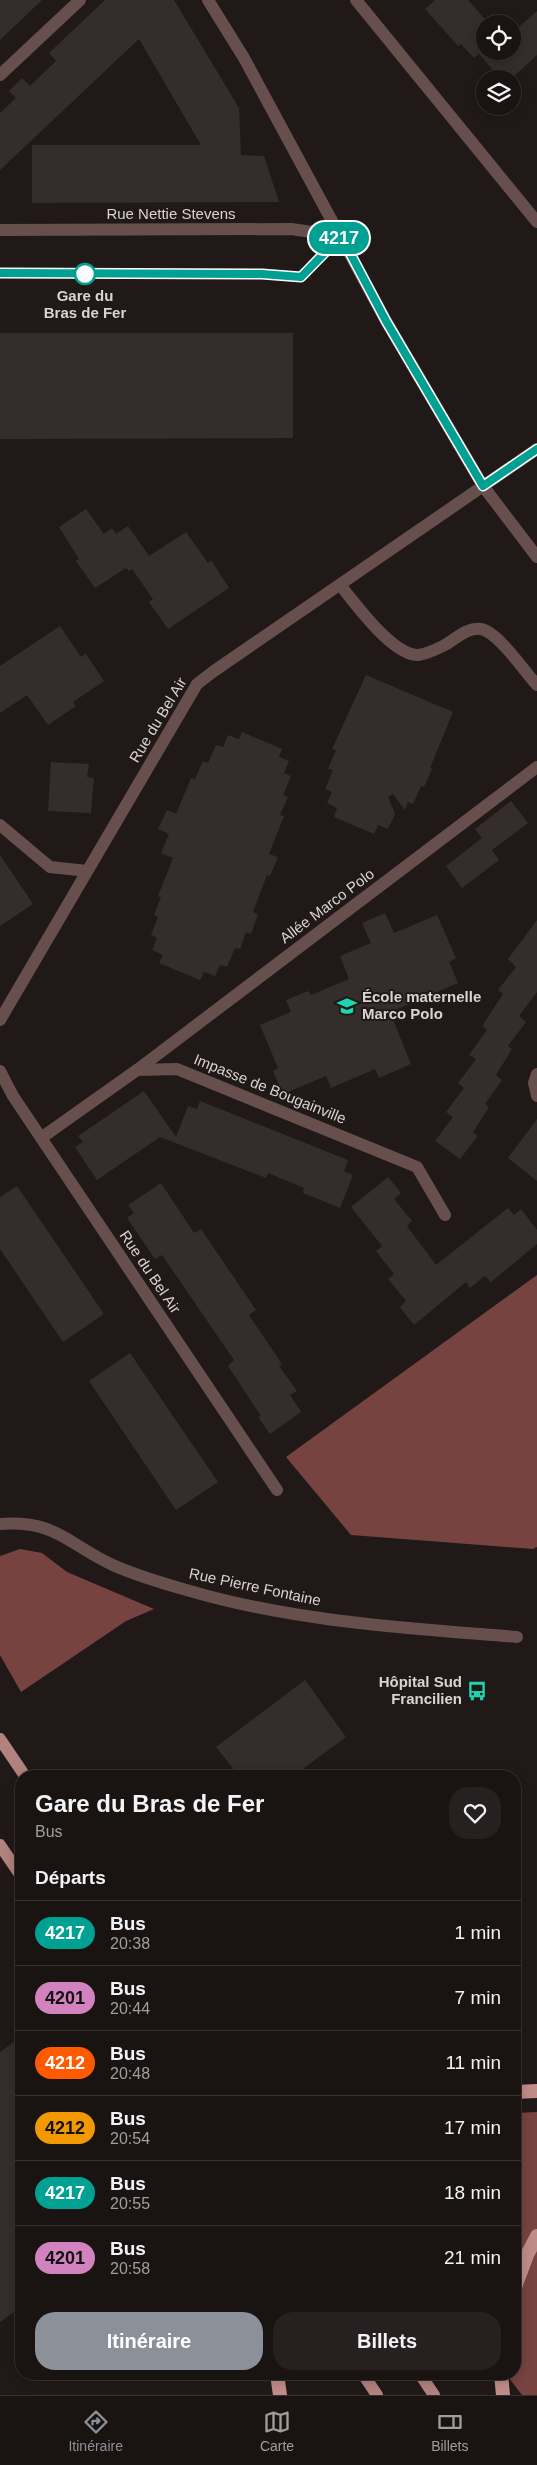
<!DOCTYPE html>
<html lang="fr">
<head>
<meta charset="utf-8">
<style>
	body { margin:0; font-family:Arial,sans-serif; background:#262020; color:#f1f3f6; height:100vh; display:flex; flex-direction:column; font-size:19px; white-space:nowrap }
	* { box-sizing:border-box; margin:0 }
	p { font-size:16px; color:#9f9e9f }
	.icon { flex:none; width:28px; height:28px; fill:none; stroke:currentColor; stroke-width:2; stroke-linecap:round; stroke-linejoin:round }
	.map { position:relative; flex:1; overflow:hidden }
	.sheet { position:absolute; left:15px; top:1770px; width:506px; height:610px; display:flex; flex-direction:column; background:#191312; border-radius:20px; box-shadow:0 2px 12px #0003,0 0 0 1px #373232 }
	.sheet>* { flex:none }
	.badge { padding:0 10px; border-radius:16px; font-size:18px; line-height:32px }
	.buttons { position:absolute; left:476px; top:15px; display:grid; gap:10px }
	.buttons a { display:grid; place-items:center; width:45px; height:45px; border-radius:50%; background:#191312; box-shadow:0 2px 12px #0003,0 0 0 1px #373232; font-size:25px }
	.map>.badge { position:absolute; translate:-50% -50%; box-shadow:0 0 0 2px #fff }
	h2 { padding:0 20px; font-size:19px; line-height:45px }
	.round { display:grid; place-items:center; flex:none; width:52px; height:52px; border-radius:20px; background:#262020 }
	.overview { display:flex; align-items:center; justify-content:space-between; height:85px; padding:0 20px }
	h1 { font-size:24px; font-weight:700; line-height:38px }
	.cta { display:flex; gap:10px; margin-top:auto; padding:10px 20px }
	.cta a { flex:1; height:58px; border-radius:20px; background:#8c9099; color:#fff; font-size:20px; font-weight:700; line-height:58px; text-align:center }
	.cta a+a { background:#262020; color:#f1f3f6 }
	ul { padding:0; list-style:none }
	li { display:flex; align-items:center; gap:15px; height:65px; padding:0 20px; border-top:1px solid #373232 }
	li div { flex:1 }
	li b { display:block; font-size:19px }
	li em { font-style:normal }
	li .badge { min-width:55px; font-weight:700; text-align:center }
	.tabs { display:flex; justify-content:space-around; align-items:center; height:70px; border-top:1px solid #373232; background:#191312; font-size:14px; color:#9f9e9f }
	.tabs a { display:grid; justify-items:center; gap:2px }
	.tabs .selected { color:#8c9099 }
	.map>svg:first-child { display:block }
	.forest { fill:#764340 }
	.building { fill:#352d2c }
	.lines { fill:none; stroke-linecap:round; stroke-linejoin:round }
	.pedestrian { stroke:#664f4d; stroke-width:12 }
	.minor { stroke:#664f4d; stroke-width:12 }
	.tertiary { stroke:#664f4d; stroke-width:12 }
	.primary { stroke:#b2827e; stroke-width:12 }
	.trunk { stroke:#c18c88; stroke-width:14 }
	.line-casing { stroke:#fff; stroke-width:11 }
	.line { stroke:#00a092; stroke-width:8 }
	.stop-dot { fill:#fff; stroke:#00a092; stroke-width:2.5 }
	.labels { text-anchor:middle; stroke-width:4; stroke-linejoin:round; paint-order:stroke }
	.street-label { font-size:15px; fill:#d9d3d3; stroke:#211918 }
	.stop-label { font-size:15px; font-weight:bold; fill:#d9d3d3; stroke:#211918 }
	.poi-label { font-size:15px; font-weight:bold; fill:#d9d3d3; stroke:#211918; text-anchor:start }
</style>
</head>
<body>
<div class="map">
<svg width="537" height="2395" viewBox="0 0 537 2395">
	<rect width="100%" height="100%" fill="#211918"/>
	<!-- forest -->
	<g class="forest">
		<polygon points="537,1275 537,1547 533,1549 351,1535 286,1457"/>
		<polygon points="20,1549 42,1553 67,1572 154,1609 126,1621 21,1692 0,1655 0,1556"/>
		<polygon points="537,2112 537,2395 522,2395 506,2374 515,2374 515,2113"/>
	</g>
	<!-- building -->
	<g class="building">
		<polygon points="0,0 42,0 0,40"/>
		<polygon points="105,0 174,0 239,108 241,155 264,156 279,202 32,203 32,145 201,145 139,39 0,170 0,113 16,98 9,91 22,78 30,86 56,61 49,53"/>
		<polygon points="435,0 468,0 489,24 485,24 485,51 512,51 512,33 537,11 537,55 511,79 501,79 479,54 474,58 461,44 458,46 425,9"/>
		<polygon points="0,333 293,333 293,438 0,439"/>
		<polygon points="86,509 104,534 112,528 116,534 128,526 149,556 186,532 208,563 211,560 229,588 168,629 149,602 153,599 132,569 129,571 126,568 95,588 76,561 79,559 59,527"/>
		<polygon points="60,626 81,657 86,654 104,681 73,702 76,706 48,725 27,695 0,713 0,666"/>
		<polygon points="366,675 453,712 430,768 432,769 424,787 421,786 413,804 408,802 405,810 393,794 388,797 395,814 388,829 378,825 374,834 334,817 337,808 327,803 332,792 325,789 333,770 328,769 336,750 332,749"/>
		<polygon points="242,732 282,749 279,757 289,761 284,773 291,776 283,795 288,797 280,815 284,816 269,854 278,857 270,876 267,875 253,912 258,914 251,934 246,932 240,949 235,948 227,967 220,965 215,976 204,972 200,980 159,963 163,955 152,950 157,938 151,935 158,917 154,915 161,897 158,896 173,858 161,853 169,834 158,829 167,810 176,814 191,778 195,779 203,761 208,763 216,745 223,747 228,735 239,739"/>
		<polygon points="51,762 89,764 87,777 94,778 91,813 48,811"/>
		<polygon points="511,801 528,823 492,850 499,860 462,888 446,866 482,838 475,829"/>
		<polygon points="0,855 33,904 0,926"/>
		<polygon points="385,913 394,933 437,915 456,958 449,962 458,983 390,1012 411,1064 379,1078 375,1069 331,1088 326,1076 283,1094 273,1071 278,1068 260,1025 291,1012 286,1000 308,991 311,995 349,979 340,956 371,943 362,923"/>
		<polygon points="537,920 537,992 519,1016 526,1022 508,1046 512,1049 496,1075 502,1080 485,1104 489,1107 473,1132 478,1136 460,1159 435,1141 453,1117 446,1112 464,1088 458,1083 476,1059 469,1055 487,1030 482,1026 503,994 498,990 516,967 508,959"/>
		<polygon points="144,1091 176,1137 188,1106 197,1109 200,1101 348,1160 344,1171 353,1175 340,1208 303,1193 304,1188 268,1173 266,1178 160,1137 97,1180 75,1147 83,1142 78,1136"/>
		<polygon points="537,1119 537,1181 508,1158"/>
		<polygon points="388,1177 401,1193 394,1199 412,1221 407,1226 436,1265 508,1208 514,1215 521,1209 537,1230 537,1244 491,1282 485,1276 470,1288 466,1282 414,1325 400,1307 406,1301 388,1279 394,1274 376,1251 382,1246 351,1207"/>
		<polygon points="161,1183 194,1233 201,1229 256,1310 249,1315 282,1364 279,1366 297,1391 290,1395 301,1412 270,1434 258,1417 261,1416 228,1366 234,1360 162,1255 155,1259 127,1218 134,1213 128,1205"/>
		<polygon points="17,1186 104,1314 63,1342 0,1249 0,1197"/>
		<polygon points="130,1353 218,1482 176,1510 89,1381"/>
		<polygon points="305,1680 346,1737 293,1776 239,1776 216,1747"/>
		<polygon points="21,2037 21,2307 0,2322 0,2052"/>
	</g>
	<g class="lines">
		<!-- pedestrian -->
		<polyline class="pedestrian" points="137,1070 537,767"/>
		<!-- minor -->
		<g class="minor">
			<polyline points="356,0 537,222"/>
			<polyline points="0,75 80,0"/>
			<polyline points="0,230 291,229 341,236"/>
			<path d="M340,585C356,604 392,655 418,655C425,654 437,649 443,646C455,640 466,627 481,629C498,632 525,672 537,685"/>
			<polyline points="0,825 50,867 87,871"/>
			<polyline points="0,1020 197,684 214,671 537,449"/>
			<polyline points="0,1071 13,1096 277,1490"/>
			<polyline points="537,1074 534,1083 537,1096"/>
			<polyline points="41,1138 137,1070 177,1069 417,1167 445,1215"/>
			<path d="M0,1524C58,1520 68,1545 115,1566C138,1576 165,1584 190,1591C296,1622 408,1628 517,1637"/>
		</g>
		<!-- tertiary -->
		<polyline class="tertiary" points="208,0 244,58 386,321 483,486 537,557"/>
		<!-- primary -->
		<g class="primary">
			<polyline points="0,1739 25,1776"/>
			<polyline points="0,1845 21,1876"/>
			<polyline points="363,2374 377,2395"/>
			<polyline points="420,2374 434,2395"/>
		</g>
		<!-- trunk -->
		<g class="trunk">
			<polyline points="515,2092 537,2091"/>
			<polyline points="515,2287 527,2255 537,2236"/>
			<polyline points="277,2374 280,2395"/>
			<polyline points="501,2374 503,2395"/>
		</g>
	</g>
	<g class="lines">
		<defs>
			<polyline id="line" points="0,273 262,274 301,277 341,236 386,321 483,486 537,449"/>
		</defs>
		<!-- line casing -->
		<use href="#line" class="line-casing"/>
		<!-- line -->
		<use href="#line" class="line"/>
	</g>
	<!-- icons -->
	<defs>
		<symbol id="school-bare" viewBox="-9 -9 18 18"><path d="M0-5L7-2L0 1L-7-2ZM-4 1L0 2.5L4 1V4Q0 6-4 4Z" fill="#1ed5b0" stroke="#211918" stroke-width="2.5" paint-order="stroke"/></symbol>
		<symbol id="bus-bare" viewBox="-9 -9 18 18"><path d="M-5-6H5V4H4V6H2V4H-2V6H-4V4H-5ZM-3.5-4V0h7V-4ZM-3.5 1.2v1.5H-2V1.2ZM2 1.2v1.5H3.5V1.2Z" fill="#1ed5b0" stroke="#211918" stroke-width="2.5" paint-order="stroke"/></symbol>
	</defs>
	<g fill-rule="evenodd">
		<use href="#school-bare" x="333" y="992" width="28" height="28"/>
		<use href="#bus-bare" x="463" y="1677" width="28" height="28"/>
	</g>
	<!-- markers -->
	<circle class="stop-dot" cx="85" cy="274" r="10"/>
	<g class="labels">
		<!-- street labels -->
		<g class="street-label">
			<text x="171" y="219">Rue Nettie Stevens</text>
			<text transform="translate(158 720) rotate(-59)" y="5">Rue du Bel Air</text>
			<text transform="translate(327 906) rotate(-37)" y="5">Allée Marco Polo</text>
			<text transform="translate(270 1089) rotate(22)" y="5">Impasse de Bougainville</text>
			<text transform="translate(150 1272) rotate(56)" y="5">Rue du Bel Air</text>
			<text transform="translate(255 1587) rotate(12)" y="5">Rue Pierre Fontaine</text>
		</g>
		<!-- stop labels -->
		<g class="stop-label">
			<text x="85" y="301">Gare du<tspan x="85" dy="17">Bras de Fer</tspan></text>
		</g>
		<!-- poi labels -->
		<g class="poi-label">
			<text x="362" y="1002">École maternelle<tspan x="362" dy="17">Marco Polo</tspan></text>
			<text x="462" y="1687" text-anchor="end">Hôpital Sud<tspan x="462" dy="17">Francilien</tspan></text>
		</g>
	</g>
</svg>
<div class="buttons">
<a><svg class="icon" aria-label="locate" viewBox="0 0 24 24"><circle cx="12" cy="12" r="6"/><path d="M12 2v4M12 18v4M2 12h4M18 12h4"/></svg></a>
<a><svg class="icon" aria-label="layers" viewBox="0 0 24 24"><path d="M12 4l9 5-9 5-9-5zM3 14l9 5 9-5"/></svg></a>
</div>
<b class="badge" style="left:339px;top:238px;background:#00a092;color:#fff">4217</b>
<section class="sheet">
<div class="overview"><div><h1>Gare du Bras de Fer</h1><p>Bus</p></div><a class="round"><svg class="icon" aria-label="heart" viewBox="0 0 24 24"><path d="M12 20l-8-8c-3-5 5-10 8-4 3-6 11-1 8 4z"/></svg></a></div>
<h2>Départs</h2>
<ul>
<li><span class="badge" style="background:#00a092;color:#fff">4217</span><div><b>Bus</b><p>20:38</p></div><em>1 min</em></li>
<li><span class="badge" style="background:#d282be;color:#111">4201</span><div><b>Bus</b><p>20:44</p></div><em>7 min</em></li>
<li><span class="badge" style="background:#ff5a00;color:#fff">4212</span><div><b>Bus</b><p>20:48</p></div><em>11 min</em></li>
<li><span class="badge" style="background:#f39900;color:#111">4212</span><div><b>Bus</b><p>20:54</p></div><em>17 min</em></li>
<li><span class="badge" style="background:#00a092;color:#fff">4217</span><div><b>Bus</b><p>20:55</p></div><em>18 min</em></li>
<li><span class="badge" style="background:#d282be;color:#111">4201</span><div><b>Bus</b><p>20:58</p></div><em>21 min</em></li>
</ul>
<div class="cta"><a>Itinéraire</a><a>Billets</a></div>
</section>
</div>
<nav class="tabs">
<a class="selected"><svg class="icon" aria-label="directions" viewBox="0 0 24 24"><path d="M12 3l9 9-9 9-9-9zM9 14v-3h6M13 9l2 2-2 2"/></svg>Itinéraire</a>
<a><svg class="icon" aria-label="map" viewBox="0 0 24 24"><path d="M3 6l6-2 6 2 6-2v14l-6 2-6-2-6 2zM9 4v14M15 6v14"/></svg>Carte</a>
<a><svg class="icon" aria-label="tickets" viewBox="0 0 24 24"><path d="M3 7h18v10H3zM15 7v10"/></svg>Billets</a>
</nav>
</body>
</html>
